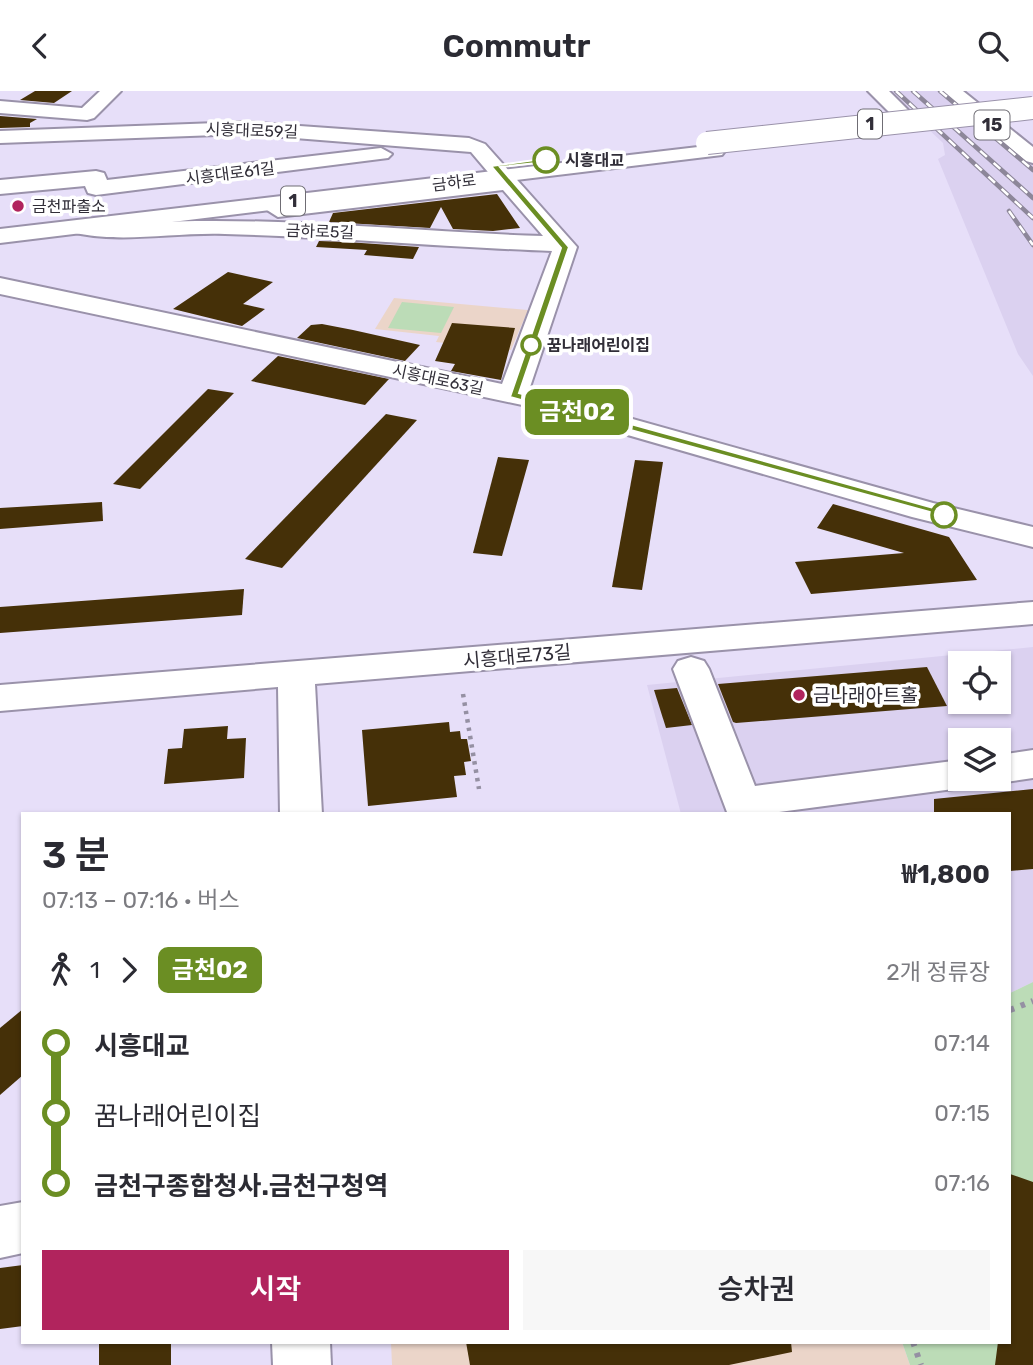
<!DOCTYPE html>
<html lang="ko">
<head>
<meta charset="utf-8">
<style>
	body { margin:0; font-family:Rubik,"Noto Sans KR",sans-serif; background:#f7f7f7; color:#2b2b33; height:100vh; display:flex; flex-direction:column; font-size:26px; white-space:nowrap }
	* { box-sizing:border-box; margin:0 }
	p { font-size:23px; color:#7c7c81 }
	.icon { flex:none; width:38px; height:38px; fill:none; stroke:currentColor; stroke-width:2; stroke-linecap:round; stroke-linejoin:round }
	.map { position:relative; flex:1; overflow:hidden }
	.sheet { position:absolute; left:21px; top:721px; width:990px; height:532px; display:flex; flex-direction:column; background:#fff; border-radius:0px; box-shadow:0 2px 5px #0004 }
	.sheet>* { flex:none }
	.badge { padding:0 14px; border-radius:10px; font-size:24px; line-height:46px }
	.fabs { position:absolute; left:948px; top:560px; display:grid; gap:14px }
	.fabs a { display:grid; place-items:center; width:63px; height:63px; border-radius:0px; background:#fff; box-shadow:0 2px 5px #0004; font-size:35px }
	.map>.badge { position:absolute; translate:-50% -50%; box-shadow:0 0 0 4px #fff }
	.legs { display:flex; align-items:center; gap:10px; height:77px; padding:0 21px; font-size:23px }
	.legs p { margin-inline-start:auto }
	.headline { display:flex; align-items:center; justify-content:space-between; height:119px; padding:0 21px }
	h1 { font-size:38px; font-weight:600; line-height:52px }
	.primary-button { display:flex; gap:14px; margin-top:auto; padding:14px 21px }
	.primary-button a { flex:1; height:80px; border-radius:0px; background:#b1245d; color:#fff; font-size:28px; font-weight:600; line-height:80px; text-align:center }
	.primary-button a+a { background:#f7f7f7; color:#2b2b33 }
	ul { padding:0 21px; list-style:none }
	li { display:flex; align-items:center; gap:24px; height:70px; font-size:26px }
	li i { display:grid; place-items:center; width:10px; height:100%; margin:0 9px; background:currentColor }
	li i::after { content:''; width:18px; height:18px; margin:-9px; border:5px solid; border-radius:50%; background:#fff }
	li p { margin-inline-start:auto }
	li:first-child i { background:linear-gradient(#0000 50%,currentColor 0) }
	li:last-child i { background:linear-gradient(currentColor 50%,#0000 0) }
	header { display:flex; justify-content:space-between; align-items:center; height:91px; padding:0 21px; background:#fff; font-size:32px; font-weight:600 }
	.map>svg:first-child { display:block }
	.built { fill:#dbd1f0; fill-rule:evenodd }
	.education { fill:#ebd5c9 }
	.green { fill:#bcdcb7 }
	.building { fill:#453008 }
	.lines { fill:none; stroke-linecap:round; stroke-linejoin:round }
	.minor-casing { stroke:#9a92aa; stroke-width:4 }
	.major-casing { stroke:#9a92aa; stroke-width:4 }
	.highway-casing { stroke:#9a92aa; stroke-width:4 }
	.path-far1 { stroke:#9590a3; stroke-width:4.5; stroke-dasharray:3.5 5; stroke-linecap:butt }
	.path { stroke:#9590a3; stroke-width:6; stroke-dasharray:4.5 7; stroke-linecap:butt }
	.minor { fill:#fff; fill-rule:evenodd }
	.major { fill:#fff; fill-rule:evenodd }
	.highway { fill:#fff; fill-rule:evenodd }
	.rail-casing { stroke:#8d8799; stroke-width:4.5 }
	.rail { stroke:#fff; stroke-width:2.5; stroke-dasharray:9; stroke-linecap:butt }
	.major-bridge-casing { stroke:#9a92aa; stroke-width:24; stroke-linecap:butt }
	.major-bridge { stroke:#fff; stroke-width:22 }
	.line-1 { fill:#6b8e23; stroke:#fff; stroke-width:2 }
	.stop-1-dot { fill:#fff; stroke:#6b8e23; stroke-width:3.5 }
	.poi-dot { fill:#b1245d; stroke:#fff; stroke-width:2.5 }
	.labels { text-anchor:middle; stroke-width:7; stroke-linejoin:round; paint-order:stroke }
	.far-street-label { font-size:16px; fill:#312e38; stroke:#fff }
	.far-stop-label { font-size:16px; font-weight:bold; fill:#312e38; stroke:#fff; text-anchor:start }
	.far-poi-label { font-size:16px; fill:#312e38; stroke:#fff; text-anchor:start }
	.shield { fill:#fff; stroke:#6f6d74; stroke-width:2 }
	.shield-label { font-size:18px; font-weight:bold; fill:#312e38 }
	.street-label { font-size:19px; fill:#312e38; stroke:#fff }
	.poi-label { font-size:19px; fill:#312e38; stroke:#fff; text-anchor:start }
</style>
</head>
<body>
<header><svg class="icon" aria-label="back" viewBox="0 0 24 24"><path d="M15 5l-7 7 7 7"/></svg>Commutr<svg class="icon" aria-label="search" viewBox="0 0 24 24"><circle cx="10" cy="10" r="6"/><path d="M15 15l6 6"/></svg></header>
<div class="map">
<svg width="1033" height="1274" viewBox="0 0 1033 1274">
	<rect width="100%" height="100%" fill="#e7dff9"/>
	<!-- built -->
	<g class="built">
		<polygon points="888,0 956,0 1033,65 1033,285 1018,263 938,68 945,64 943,52"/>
		<path d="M1033,556V891L1010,902V723H681L647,594ZM961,572H999V611H961ZM961,649H999V688H961Z"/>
	</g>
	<!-- education -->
	<g class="education">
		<polygon points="394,207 528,219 511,259 436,251 439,245 375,238"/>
		<polygon points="391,1251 902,1251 910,1274 392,1274"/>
	</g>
	<!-- green -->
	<g class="green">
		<polygon points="402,211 454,216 441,242 388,237"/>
		<polygon points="1033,891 1033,1274 910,1274 902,1251 1010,1251 1010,902"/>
	</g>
	<!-- building -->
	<g class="building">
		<polygon points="35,0 72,0 54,12 20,9"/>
		<polygon points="0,25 37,28 30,32 30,36 0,37"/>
		<polygon points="497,103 520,137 493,140 453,138 441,116 430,137 329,131 333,122"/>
		<polygon points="319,150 347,151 419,156 413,168 364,164 367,159 316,156"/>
		<polygon points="228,181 273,191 243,213 265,218 242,235 173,218"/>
		<polygon points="452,232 515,237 501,289 451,280 455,273 435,270"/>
		<polygon points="322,233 353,239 420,254 405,270 297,247 311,234"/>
		<polygon points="278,265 389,288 365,314 251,290"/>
		<polygon points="208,298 234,302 140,398 113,393"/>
		<polygon points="386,323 417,329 282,477 245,468"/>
		<polygon points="498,366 529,369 502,465 473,462"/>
		<polygon points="635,369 663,371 642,499 612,496"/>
		<polygon points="102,411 103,430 0,438 0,417"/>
		<polygon points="833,413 949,446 977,489 811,503 795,471 904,462 817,437"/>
		<polygon points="244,498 242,524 0,542 0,516"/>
		<polygon points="927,576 947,615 736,632 733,631 718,593"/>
		<polygon points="677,597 692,634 666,637 654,599"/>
		<polygon points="449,631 450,641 460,640 461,648 467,648 471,670 464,671 466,684 454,685 457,706 368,715 362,639"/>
		<polygon points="228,635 227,648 246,647 244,687 164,693 168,658 182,657 184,638"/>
		<polygon points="1033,698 1033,778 1010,780 1010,723 934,723 934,708"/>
		<polygon points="23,918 23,984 0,1004 0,937"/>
		<polygon points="1010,1083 1033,1091 1033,1274 995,1274 998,1251 1010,1251"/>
		<polygon points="23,1174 23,1235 0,1238 0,1177"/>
		<rect x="99" y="1251" width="72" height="23"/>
		<polygon points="466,1251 791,1251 792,1261 729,1274 470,1274"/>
	</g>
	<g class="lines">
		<defs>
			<g id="minor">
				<polygon points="100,0 121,0 94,27 87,29 0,22 0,10 82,17"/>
				<polygon points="868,0 889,0 908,19 905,23 891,23"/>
				<path d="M244,31L469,47L485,53L577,156L529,299L933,412L1033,436V456L912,426L527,315L0,203V187L502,293L552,160C443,156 334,146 225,143C174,141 121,153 71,141L67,136L71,131C91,126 118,133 139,132C274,124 408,141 543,145L503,99L278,126L267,119L278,112L493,87L471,61L244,43L0,52V40Z"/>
				<polygon points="381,57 392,63 388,67 96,104 88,102 85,95 0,103 0,89 96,80 104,82 107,89"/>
				<polygon points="1033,511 1033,533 315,593 322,723 280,723 278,596 0,620 0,594"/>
				<polygon points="691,566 704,570 709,578 755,695 961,669 961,688 978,688 975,693 961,697 764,723 727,721 673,578 678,570"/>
				<polygon points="1033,659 1033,687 999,692 985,688 999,688 999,664"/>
				<polygon points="23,1111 23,1162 0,1167 0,1115"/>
				<polygon points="272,1251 330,1251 331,1274 273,1274"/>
			</g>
			<polygon id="major" points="715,54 722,56 725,60 722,64 0,152 0,138"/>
			<polygon id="highway" points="941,0 963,0 1033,56 1033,72 1026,70"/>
		</defs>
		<!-- minor casing -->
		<use href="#minor" class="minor-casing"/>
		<!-- major casing -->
		<use href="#major" class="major-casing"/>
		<!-- highway casing -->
		<use href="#highway" class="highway-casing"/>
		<!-- path-far1 -->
		<polyline class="path-far1" points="463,603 479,698"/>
		<!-- path -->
		<g class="path">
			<polyline points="1010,919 1033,910"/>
			<polyline points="913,1251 921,1274"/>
		</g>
		<!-- minor -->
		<use href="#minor" class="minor"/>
		<!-- major -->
		<use href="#major" class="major"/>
		<!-- highway -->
		<use href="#highway" class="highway"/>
		<defs>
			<g id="rail">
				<polyline points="896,0 1033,127"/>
				<polyline points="913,0 1033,107"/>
				<polyline points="940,0 1033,79"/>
				<polyline points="1009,120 1033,154"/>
			</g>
		</defs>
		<!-- rail casing -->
		<use href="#rail" class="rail-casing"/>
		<!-- rail -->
		<use href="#rail" class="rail"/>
		<defs>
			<polyline id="major-bridge" points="707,52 1033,17"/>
		</defs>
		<!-- major-bridge casing -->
		<use href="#major-bridge" class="major-bridge-casing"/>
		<!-- major-bridge -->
		<use href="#major-bridge" class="major-bridge"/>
	</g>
	<!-- line-1 -->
	<polygon class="line-1" points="549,67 546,71 500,76 569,156 519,302 948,421 948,426 510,306 561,157 491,75"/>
	<!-- markers -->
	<g class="stop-1-dot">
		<circle cx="546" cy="69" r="12"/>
		<circle cx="531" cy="254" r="9"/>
		<circle cx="944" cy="424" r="12"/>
	</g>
	<g class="poi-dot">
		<circle cx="18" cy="115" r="7"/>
		<circle cx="799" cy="604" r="7"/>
	</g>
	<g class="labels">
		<!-- far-street labels -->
		<g class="far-street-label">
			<text transform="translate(252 39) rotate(2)" y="6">시흥대로59길</text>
			<text transform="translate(230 82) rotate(-7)" y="6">시흥대로61길</text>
			<text transform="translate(454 91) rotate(-7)" y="6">금하로</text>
			<text transform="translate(320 140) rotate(2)" y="6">금하로5길</text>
			<text transform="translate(438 288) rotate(12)" y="6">시흥대로63길</text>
		</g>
		<!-- far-stop labels -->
		<g class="far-stop-label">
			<text x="565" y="75">시흥대교</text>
			<text x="547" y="260">꿈나래어린이집</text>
		</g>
		<!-- far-poi labels -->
		<g class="far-poi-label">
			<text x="32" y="121">금천파출소</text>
		</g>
		<!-- shield labels -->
		<g class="shield">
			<rect x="858" y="18.5" width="24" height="29" rx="5"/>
			<rect x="974.5" y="19.5" width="35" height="29" rx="5"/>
			<rect x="281" y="95.5" width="24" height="29" rx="5"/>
		</g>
		<g class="shield-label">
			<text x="870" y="39">1</text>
			<text x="992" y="40">15</text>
			<text x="293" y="116">1</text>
		</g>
		<!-- street labels -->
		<g class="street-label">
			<text transform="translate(517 565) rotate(-5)" y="7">시흥대로73길</text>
		</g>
		<!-- poi labels -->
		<g class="poi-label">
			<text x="813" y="611">금나래아트홀</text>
		</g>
	</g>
</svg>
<div class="fabs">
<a><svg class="icon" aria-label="locate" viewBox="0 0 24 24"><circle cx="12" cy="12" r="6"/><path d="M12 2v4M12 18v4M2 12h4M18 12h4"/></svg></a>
<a><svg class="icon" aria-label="layers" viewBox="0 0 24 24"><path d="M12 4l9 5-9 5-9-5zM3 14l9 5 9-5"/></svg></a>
</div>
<b class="badge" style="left:577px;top:321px;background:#6b8e23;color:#fff">금천02</b>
<section class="sheet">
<div class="headline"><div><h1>3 분</h1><p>07:13 – 07:16 · 버스</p></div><b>₩1,800</b></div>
<div class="legs"><svg class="icon" aria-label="walk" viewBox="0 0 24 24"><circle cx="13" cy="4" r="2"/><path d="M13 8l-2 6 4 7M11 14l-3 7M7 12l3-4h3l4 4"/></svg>1<svg class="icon" aria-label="forward" viewBox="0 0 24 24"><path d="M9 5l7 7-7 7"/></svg><b class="badge" style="background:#6b8e23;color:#fff">금천02</b><p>2개 정류장</p></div>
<ul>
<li><i style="color:#6b8e23"></i><b>시흥대교</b><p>07:14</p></li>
<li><i style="color:#6b8e23"></i><span>꿈나래어린이집</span><p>07:15</p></li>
<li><i style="color:#6b8e23"></i><b>금천구종합청사.금천구청역</b><p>07:16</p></li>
</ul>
<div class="primary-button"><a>시작</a><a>승차권</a></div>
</section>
</div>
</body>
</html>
